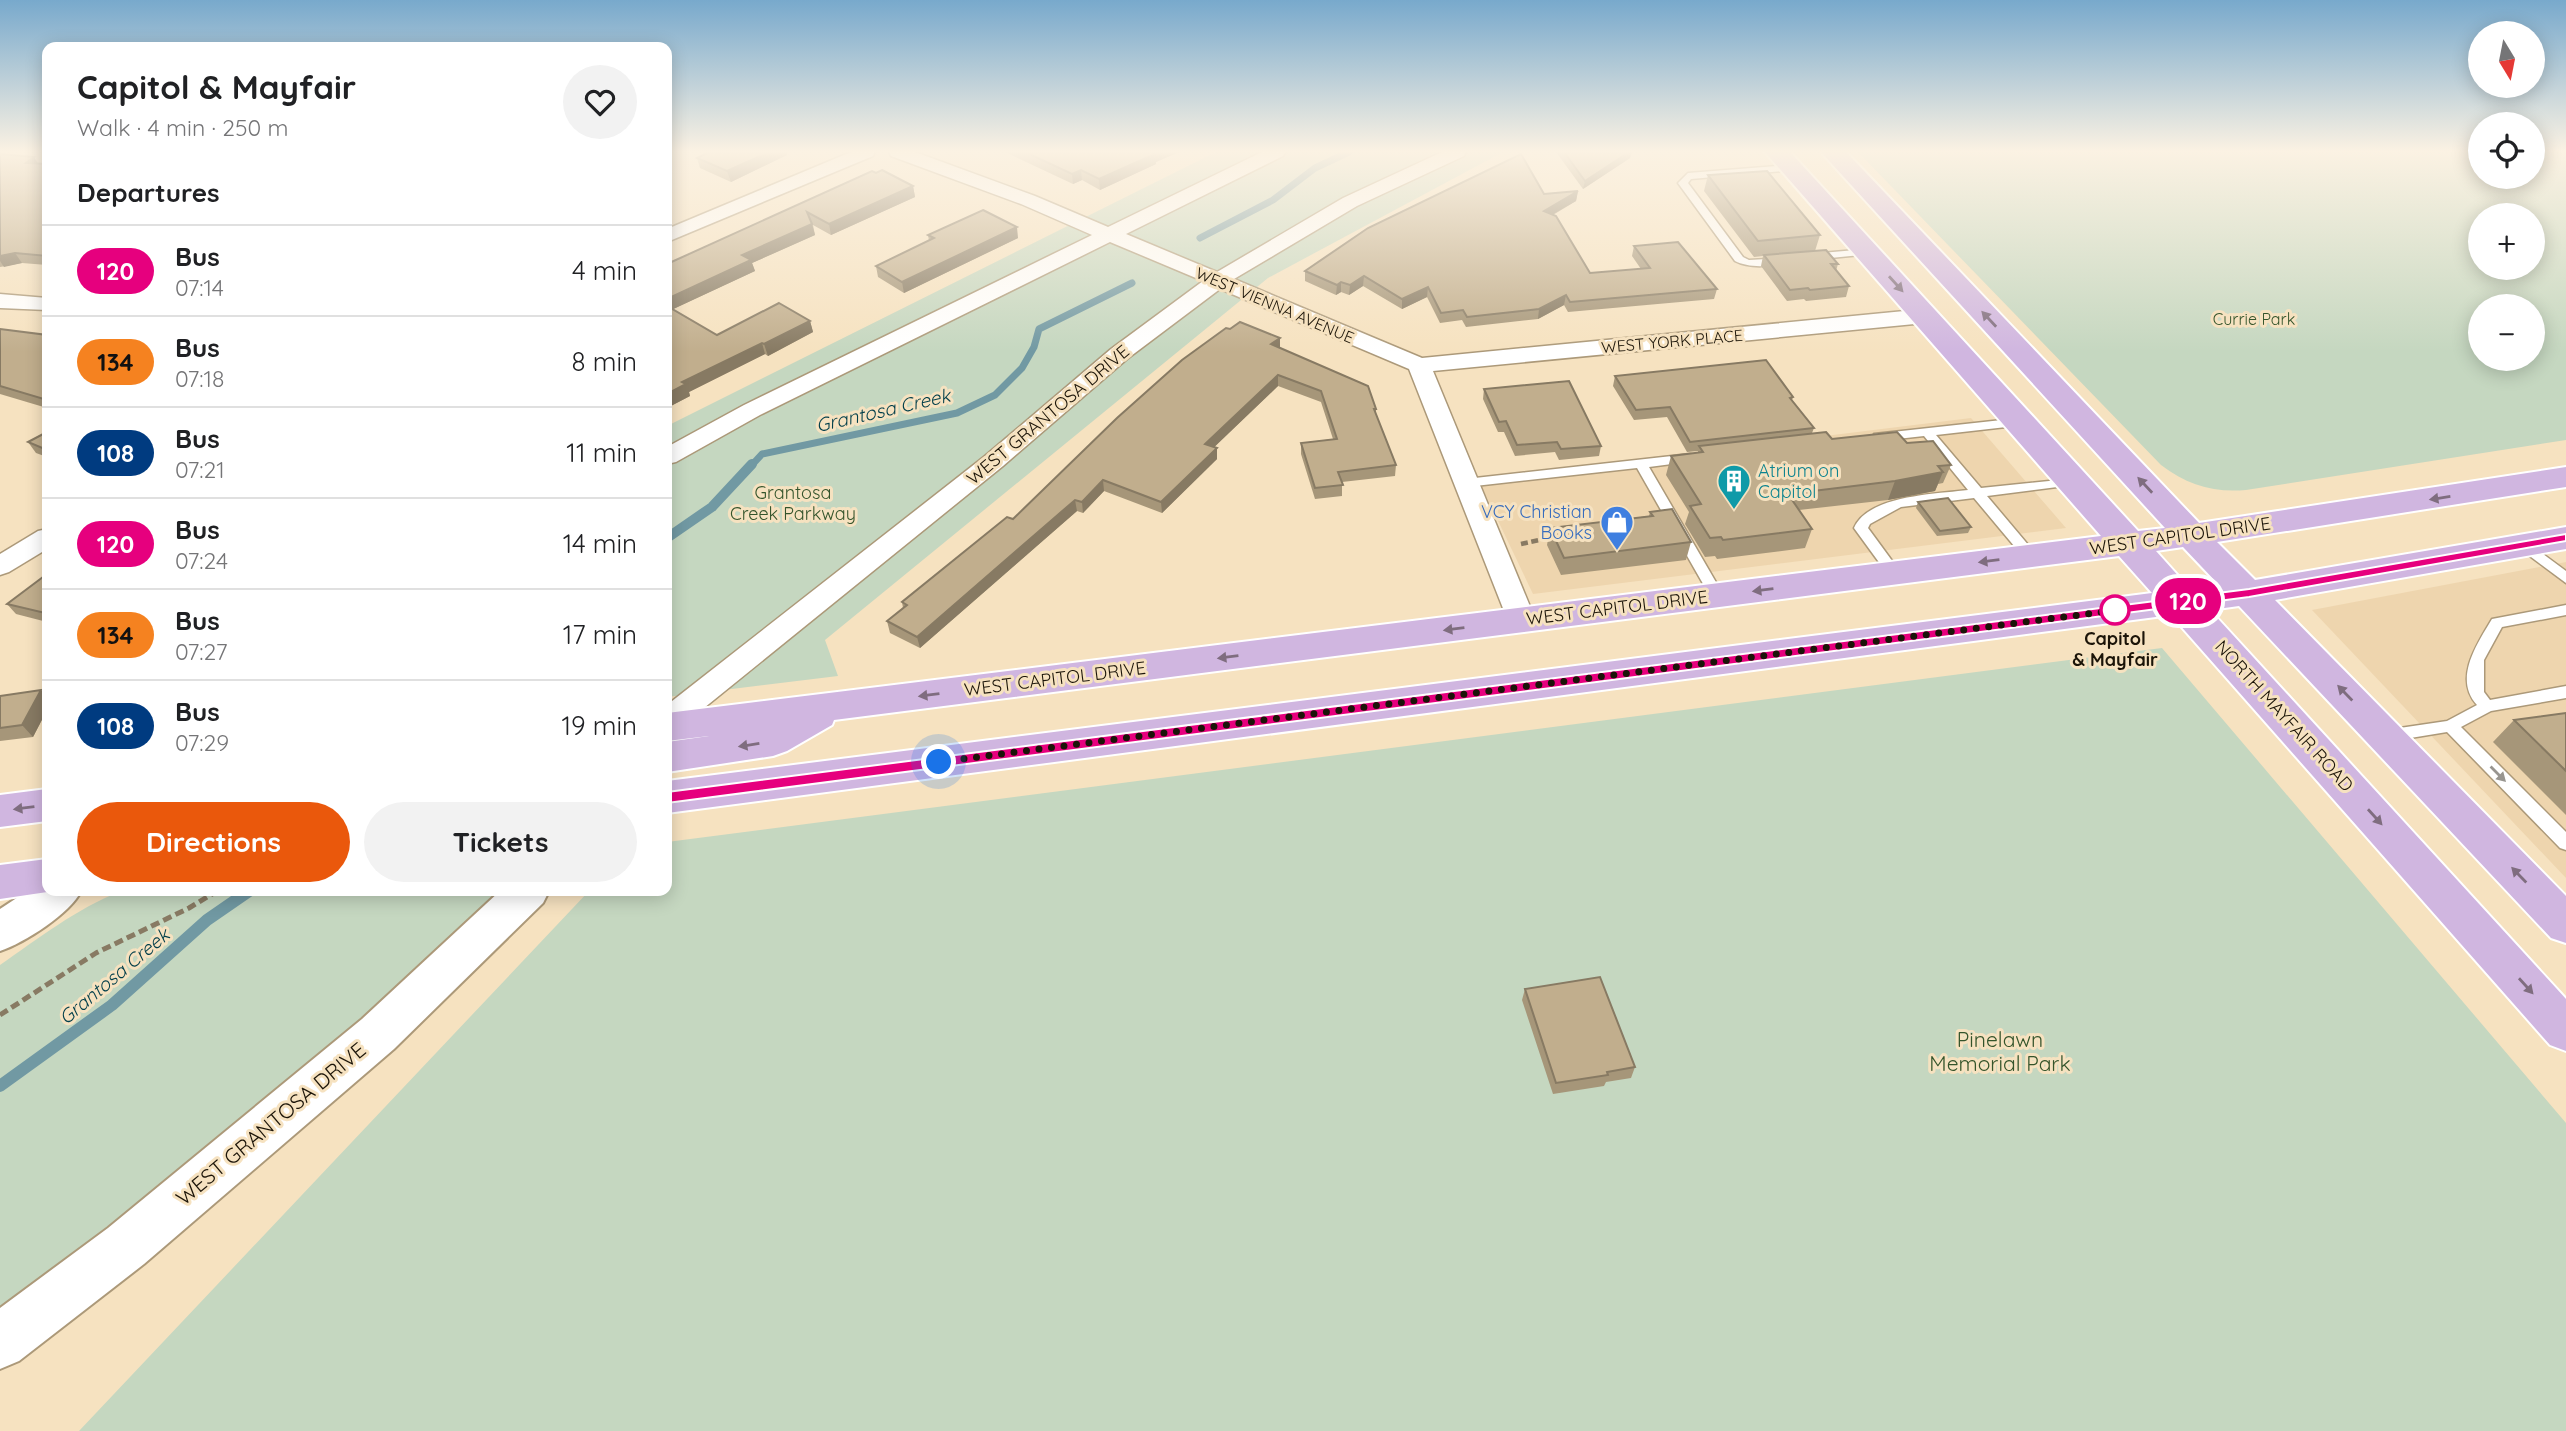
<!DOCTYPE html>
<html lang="en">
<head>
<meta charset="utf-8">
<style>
	body { margin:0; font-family:Quicksand,sans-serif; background:#f2f2f2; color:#202124; height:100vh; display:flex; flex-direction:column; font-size:26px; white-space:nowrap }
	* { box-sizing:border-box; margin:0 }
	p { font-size:23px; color:#757577 }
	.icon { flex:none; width:38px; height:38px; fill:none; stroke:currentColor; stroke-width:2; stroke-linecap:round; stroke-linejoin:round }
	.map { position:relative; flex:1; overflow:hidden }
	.sheet { position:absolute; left:42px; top:42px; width:630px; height:854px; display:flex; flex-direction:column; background:#fff; border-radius:14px; box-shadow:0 4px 18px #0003 }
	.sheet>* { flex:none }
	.badge { padding:0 14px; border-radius:23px; font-size:24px; line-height:46px }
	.needle { width:46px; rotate:170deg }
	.tools { position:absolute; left:2468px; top:21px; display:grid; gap:14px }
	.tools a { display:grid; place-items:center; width:77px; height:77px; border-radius:50%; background:#fff; box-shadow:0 4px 18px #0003; font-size:35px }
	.you { position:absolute; width:35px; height:35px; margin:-18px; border:5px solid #fff; border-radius:50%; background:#1a73e8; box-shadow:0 0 0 10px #1a73e833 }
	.map>.badge { position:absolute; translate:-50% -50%; box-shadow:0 0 0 4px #fff }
	h2 { padding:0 35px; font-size:26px; line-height:63px }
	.round { display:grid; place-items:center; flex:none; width:74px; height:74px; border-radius:37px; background:#f2f2f2 }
	.overview { display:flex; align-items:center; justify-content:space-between; height:119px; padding:0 35px }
	h1 { font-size:33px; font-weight:700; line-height:52px }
	.cta { display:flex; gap:14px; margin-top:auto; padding:14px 35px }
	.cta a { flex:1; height:80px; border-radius:42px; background:#ea580c; color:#fff; font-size:28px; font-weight:700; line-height:80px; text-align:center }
	.cta a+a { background:#f2f2f2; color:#202124 }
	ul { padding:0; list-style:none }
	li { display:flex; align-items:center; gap:21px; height:91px; padding:0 35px; border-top:2px solid #e0e0e0 }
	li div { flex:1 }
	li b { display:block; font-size:26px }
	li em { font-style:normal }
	li .badge { min-width:77px; font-weight:700; text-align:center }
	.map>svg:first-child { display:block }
	.built { fill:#eed5ae }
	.green { fill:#c5d7c0; fill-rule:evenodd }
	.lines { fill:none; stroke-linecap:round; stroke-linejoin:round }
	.stream-far2 { stroke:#7199a3; stroke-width:7 }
	.stream-far1 { stroke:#7199a3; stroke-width:10 }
	.stream { stroke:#7199a3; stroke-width:12 }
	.service-casing { stroke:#ac9979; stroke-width:3 }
	.minor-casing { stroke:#ac9979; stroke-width:3 }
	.tertiary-casing { stroke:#ac9979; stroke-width:4 }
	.primary-casing { stroke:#fff; stroke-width:4 }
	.path-far1 { stroke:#887a63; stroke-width:4.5; stroke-dasharray:7 3.5; stroke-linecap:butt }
	.path { stroke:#887a63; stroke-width:5; stroke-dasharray:9 4.5; stroke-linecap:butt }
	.service { fill:#fff; fill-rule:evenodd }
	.minor { fill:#fff; fill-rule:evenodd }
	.tertiary { fill:#fff; fill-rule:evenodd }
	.primary { fill:#d0b6e0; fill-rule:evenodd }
	.wall { fill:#a69679 }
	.shaded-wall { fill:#877a63 }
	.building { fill:#c1ae8d; stroke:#877a63; stroke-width:2 }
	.oneway { fill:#7f6d7f }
	.oneway2 { fill:#989590 }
	.line { fill:#e6007e; stroke:#fff; stroke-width:2 }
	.walk { stroke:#1b1408; stroke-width:7; stroke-dasharray:0 12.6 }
	.stop-dot { fill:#fff; stroke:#e6007e; stroke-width:3.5 }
	.labels { text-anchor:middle; stroke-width:6; stroke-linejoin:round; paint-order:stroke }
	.far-street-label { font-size:16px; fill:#1b1408; stroke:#f6e2c0 }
	.far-park-label { font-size:16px; fill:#34542b; stroke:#f6e2c0 }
	.street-label { font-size:18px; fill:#1b1408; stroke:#f6e2c0 }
	.culture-label { font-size:18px; fill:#0d838f; stroke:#f6e2c0; text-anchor:start }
	.park-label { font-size:18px; fill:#34542b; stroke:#f6e2c0 }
	.shop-label { font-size:18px; fill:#366cbe; stroke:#f6e2c0; text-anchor:end }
	.stop-label { font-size:18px; font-weight:bold; fill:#1b1408; stroke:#f6e2c0 }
	.water-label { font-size:19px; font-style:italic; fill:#003e4a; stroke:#f6e2c0 }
	.near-park-label { font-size:21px; fill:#34542b; stroke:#f6e2c0 }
	.near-street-label { font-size:21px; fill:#1b1408; stroke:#f6e2c0 }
</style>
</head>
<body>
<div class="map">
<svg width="2566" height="1431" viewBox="0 0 2566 1431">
	<rect width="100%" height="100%" fill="#f6e2c0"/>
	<!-- built -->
	<g class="built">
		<polygon points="1971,418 2066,528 1533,594 1479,481 1490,477"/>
		<polygon points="2566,562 2566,878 2312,610"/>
	</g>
	<!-- green -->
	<g class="green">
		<polygon points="1216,152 1503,152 1268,278 825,640 838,676 667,697 667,426"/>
		<path d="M1858,152H2480V177H2532V152H2566V440L2246,490C2214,493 2187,485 2161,465ZM2532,215V268H2480V215ZM2480,306H2532V359H2480Z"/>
		<polygon points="2162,648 2566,1123 2566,1431 79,1431 589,891 667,891 667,842"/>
		<path d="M121,891H499L385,1002L219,1143L0,1309V965C39,938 76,909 121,891Z"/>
	</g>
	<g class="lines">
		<!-- stream-far2 -->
		<g class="stream-far2">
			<polyline points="1200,238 1273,200 1315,168 1349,152"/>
			<polyline points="751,466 762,454 957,413 995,395 1022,368 1034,347 1039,329 1132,283"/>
		</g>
		<!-- stream-far1 -->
		<polyline class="stream-far1" points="667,538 712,507 752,464"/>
		<!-- stream -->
		<polyline class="stream" points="0,1086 112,1005 207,920 249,891"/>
		<defs>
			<g id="service">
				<path d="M1791,165L1796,168L1795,170L1691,179L1688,183L1743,257L1749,260L1785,258L1787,260C1774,268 1748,268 1735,261L1678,183L1688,173Z"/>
				<polygon points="1867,249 1871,250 1871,254 1810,260 1804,257 1810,254"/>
				<path d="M2020,418L2024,419V425L1936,435L1981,488L2078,478V484L2073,485L1987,496L2035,553L2037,556L2035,559H2025L1974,498L1901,507L1870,524L1868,528L1901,573L1899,576H1889L1854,528C1868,495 1937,494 1968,490L1924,436L1879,441L1873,437L1874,434Z"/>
				<polygon points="1690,454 1695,455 1695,461 1649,467 1724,596 1717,601 1710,596 1637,468 1466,487 1459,483 1466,479"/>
				<polygon points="2524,540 2566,571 2566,583 2519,548 2517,545 2519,542"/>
				<path d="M2566,605V615L2502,627L2484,660V692L2490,700L2566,686V698L2491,711L2461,727L2566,832V850L2560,848L2447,732L2386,742L2378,736L2386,730L2447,721L2477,705C2453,679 2477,644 2492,619Z"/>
			</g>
			<g id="minor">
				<polygon points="851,152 875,152 873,156 667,242 667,229"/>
				<polygon points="889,152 915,152 1035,196 1108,227 1262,152 1285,152 1283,156 1126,234 1217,272 1343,198 1442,152 1466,152 1464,156 1357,206 1234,279 1422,358 1925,309 1933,311 1936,316 1933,321 1925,323 1433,371 1536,621 1532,628 1522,631 1512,628 1508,621 1409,369 1220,289 1127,359 1003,466 678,729 667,732 667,705 985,456 1111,349 1203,281 1110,242 760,415 676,462 667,464 667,447 744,405 1092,235 1021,204 891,156"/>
				<polygon points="0,294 47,298 47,310 0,308"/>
				<polygon points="47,529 47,549 9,572 0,575 0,554 38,531"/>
			</g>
			<g id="tertiary">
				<path d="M47,878V891H81C71,913 24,943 0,951V909Z"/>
				<polygon points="500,891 549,891 543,903 394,1049 144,1264 19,1361 0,1369 0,1308 108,1228 362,1019"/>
			</g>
			<g id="primary">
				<path d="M1765,152H1790L2138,531L2165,528L1821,152H1846L2199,523L2566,467V487L2217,542L2255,580L2566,527V549L2275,600L2566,896V943L2551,938L2239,606L2210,610L2566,999V1051L2550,1045L2171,615L667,813V781L2152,593L2119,556L834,720L832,725L787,751L773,756L667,772V742L709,736L667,741V713L2101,536ZM2183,547L2219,585L2190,589L2156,551Z"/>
				<polygon points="47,789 47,821 0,827 0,795"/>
				<polygon points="47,859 47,891 54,891 0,899 0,865"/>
			</g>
		</defs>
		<!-- service casing -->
		<use href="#service" class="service-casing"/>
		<!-- minor casing -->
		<use href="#minor" class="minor-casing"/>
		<!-- tertiary casing -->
		<use href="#tertiary" class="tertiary-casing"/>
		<!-- primary casing -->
		<use href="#primary" class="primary-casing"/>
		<!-- path-far1 -->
		<polyline class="path-far1" points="1521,544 1553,537"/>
		<!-- path -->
		<polyline class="path" points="0,1015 96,953 189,908 217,891"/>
		<!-- service -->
		<use href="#service" class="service"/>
		<!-- minor -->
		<use href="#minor" class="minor"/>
		<!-- tertiary -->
		<use href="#tertiary" class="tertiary"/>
		<!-- primary -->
		<use href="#primary" class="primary"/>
	</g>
	<!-- wall -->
	<g class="wall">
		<polygon points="1005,152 1179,152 1156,162 1156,164 1100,190 1082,180 1073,184"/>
		<polygon points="1556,152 1632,152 1630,158 1583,189"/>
		<polygon points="0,154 38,164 47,164 47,265 22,263 0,267"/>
		<polygon points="787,155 731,182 700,168 697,158"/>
		<polygon points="876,173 913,186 915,197 831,235 813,225 815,235 752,263 755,271 673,309 717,335 810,321 813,332 768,356 765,354 689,392 690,396 667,408 667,264"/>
		<polygon points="1708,175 1820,235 1815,251 1838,264 1836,271 1849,286 1846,297 1806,301 1804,299 1787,301 1761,266 1763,256 1754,257 1704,191"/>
		<polygon points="1578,191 1576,201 1553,215 1590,273 1641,269 1632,256 1634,246 1717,289 1714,299 1568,312 1564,305 1538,319 1466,327 1462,320 1440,323 1427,297 1402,309 1363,286 1349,295 1341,292 1336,295 1305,281 1305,271 1544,194"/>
		<polygon points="928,235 1018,238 904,293 878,277 876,266 929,241"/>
		<polygon points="0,329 47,335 47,408 0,394"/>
		<polygon points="1230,329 1280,338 1280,347 1376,409 1376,415 1396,465 1395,476 1342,482 1342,496 1315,499 1301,454 1301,443 1333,439 1321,402 1278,386 1214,447 1217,448 1217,459 1162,513 1104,491 1083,513 1077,511 920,648 890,633 887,621 903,608 902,602 1013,519"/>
		<polygon points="1615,376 1793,397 1792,400 1814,428 1812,433 1832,439 1907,443 1951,465 1943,483 1938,484 1935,491 1888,500 1799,510 1812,529 1805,548 1717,559 1715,556 1705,557 1685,524 1689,512 1666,475 1671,456 1698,453 1698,451 1687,452 1667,417 1634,420 1613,386"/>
		<polygon points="1484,389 1601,446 1599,456 1559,460 1555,452 1515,456 1504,432 1498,432 1483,399"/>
		<polygon points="47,432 47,457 36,453 28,442"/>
		<polygon points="1918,502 1971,527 1968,533 1937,536 1916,508"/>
		<polygon points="1650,512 1691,542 1686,560 1561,575 1547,545 1550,528 1649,516"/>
		<polygon points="47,574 47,622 16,614 7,604"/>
		<polygon points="0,696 47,697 47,710 33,737 0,741"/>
		<polygon points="2566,713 2566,815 2493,742 2514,720"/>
		<polygon points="1525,989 1635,1067 1631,1078 1606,1082 1604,1086 1553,1094 1522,1000"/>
	</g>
	<!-- shaded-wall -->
	<g class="shaded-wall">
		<polygon points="769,152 787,152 787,155 731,182 727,171"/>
		<polygon points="1156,152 1179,152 1156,162 1156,164 1100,190 1099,179"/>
		<polygon points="1629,152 1632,152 1630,158 1583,189 1585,181"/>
		<polygon points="34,157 40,167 26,163"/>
		<polygon points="1081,170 1082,180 1073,184 1072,174"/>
		<polygon points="913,186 915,197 831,235 829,224"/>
		<polygon points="1578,191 1576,201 1543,220 1544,211"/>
		<polygon points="812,224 815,235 752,263 755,271 667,312 667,299 742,255"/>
		<polygon points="1017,227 1018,238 904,293 902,282"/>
		<polygon points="15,253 22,263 4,267 0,261 0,256"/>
		<polygon points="1364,276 1363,286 1349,295 1350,285"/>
		<polygon points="1341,282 1341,292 1336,295 1337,285"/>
		<polygon points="1428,287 1427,297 1402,309 1402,299"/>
		<polygon points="1566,295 1564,305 1538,319 1539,309"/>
		<polygon points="810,321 813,332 768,356 764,344"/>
		<polygon points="1280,338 1280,348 1271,344"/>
		<polygon points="762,343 765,354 689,392 690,396 667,408 667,394 682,382"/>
		<polygon points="1278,375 1278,386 1206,455 1205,444"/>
		<polygon points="1217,448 1217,459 1162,513 1161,502"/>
		<polygon points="1943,472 1935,491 1888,500 1895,481"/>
		<polygon points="1103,480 1104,491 1083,513 1082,502"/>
		<polygon points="1075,500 1077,511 920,648 917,637"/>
		<polygon points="41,690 47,697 47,710 33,737 22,725"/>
	</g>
	<!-- building -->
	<g class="building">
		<polygon points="709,152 769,152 727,171 697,158"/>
		<polygon points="1025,152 1156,152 1153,153 1155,154 1099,179 1081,170 1072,174"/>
		<polygon points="1564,152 1629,152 1585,181"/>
		<polygon points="0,154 34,157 26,163 47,164 47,256 15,253 0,256"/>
		<polygon points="1521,154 1544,194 1578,191 1544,211 1556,216 1590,273 1650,268 1634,246 1678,242 1717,289 1570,302 1566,295 1539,309 1467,317 1463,310 1441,313 1428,287 1402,299 1364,276 1350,285 1341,282 1337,285 1305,271 1368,228"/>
		<polygon points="882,170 913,186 829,224 807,212 812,224 742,255 751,260 667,299 667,264 872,171 876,173"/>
		<polygon points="1767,171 1820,235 1758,241 1708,175"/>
		<polygon points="983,210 1017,227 902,282 876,266 934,238 928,235"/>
		<polygon points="1826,250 1838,264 1831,264 1849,286 1810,290 1808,288 1790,290 1764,255"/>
		<polygon points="779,303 810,321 764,344 762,343 682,382 686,384 667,394 667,306 717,335"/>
		<polygon points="1240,322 1280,338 1271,344 1368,386 1376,409 1374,409 1396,465 1338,472 1343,485 1315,488 1301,443 1337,439 1321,391 1278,375 1205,444 1217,448 1161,502 1103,480 1082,502 1075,500 917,637 887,621 907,605 902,602 1007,517 1013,519 1117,418 1182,360 1226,328 1230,329"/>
		<polygon points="0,329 47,335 47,400 0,386"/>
		<polygon points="1766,360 1793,397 1790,398 1814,428 1690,442 1670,407 1636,410 1615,376"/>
		<polygon points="1569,381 1601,446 1561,449 1557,442 1517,445 1506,421 1499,422 1484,389"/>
		<polygon points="47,432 47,450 28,442"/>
		<polygon points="1826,432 1832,439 1897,432 1907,443 1933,441 1951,465 1938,466 1943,472 1895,481 1788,494 1812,529 1723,540 1721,537 1710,538 1690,506 1701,504 1671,456 1703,452 1699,446"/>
		<polygon points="1948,498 1971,527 1940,531 1918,502"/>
		<polygon points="1672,509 1691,542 1564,558 1550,528 1653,516 1650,512"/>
		<polygon points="47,574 47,611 45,613 7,604"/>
		<polygon points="41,690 22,725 0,728 0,696"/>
		<polygon points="2566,713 2566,771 2514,720"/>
		<polygon points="1600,977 1635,1067 1607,1072 1608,1075 1556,1083 1525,989"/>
	</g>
	<!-- one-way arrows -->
	<defs><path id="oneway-solid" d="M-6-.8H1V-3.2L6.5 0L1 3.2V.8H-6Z" transform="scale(1.75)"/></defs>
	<g class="oneway">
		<use href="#oneway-solid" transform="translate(1896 284) rotate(48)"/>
		<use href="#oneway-solid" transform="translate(1989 319) rotate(-133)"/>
		<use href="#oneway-solid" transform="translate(2145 485) rotate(-133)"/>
		<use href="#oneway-solid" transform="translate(2440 498) rotate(171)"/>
		<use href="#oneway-solid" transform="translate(1989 561) rotate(173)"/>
		<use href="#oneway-solid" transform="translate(1763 590) rotate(173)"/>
		<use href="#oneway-solid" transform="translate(1454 629) rotate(173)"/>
		<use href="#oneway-solid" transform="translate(1228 657) rotate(173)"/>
		<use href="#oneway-solid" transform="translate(2345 693) rotate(-134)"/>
		<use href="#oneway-solid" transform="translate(929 695) rotate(173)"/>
		<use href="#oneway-solid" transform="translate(749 745) rotate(171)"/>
		<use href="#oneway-solid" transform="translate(24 808) rotate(173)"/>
		<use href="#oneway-solid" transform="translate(2375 817) rotate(48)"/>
		<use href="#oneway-solid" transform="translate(2519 875) rotate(-134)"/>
		<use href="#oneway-solid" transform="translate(2526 986) rotate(48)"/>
	</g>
	<use class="oneway2" href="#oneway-solid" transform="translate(2498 774) rotate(45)"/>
	<!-- sky -->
	<linearGradient id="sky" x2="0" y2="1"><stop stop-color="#78a9cc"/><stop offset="0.43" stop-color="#fbf2e3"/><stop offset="1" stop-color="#fbf2e3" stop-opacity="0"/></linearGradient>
	<rect width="2566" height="352" fill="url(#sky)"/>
	<!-- line -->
	<polygon class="line" points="2566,534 2566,541 2249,597 667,803 660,797 667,792 2249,589"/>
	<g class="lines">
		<!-- walk -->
		<polyline class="walk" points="939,762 2118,610 2115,610"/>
	</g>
	<!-- icons -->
	<defs>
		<symbol id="building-pin" viewBox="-11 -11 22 30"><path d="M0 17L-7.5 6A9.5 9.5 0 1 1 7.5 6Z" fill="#0f9aa8" stroke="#f6e2c0"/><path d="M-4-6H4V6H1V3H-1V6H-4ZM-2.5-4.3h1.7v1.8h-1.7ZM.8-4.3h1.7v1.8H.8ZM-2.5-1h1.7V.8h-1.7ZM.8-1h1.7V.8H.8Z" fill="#fff"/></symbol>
		<symbol id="shop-pin" viewBox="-11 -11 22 30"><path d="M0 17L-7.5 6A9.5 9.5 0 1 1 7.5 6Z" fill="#3f7fe0" stroke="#f6e2c0"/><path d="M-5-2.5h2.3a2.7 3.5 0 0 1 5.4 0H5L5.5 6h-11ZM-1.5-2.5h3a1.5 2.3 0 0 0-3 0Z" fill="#fff"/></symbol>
	</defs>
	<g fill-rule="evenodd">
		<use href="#building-pin" x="1715" y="462" width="38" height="52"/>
		<use href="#shop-pin" x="1598" y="503" width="38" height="52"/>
	</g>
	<!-- markers -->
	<circle class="stop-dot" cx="2115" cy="610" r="14"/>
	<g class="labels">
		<!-- far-street labels -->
		<g class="far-street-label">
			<text transform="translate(1275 305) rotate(23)" y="6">WEST VIENNA AVENUE</text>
			<text transform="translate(1672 341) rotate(-5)" y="6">WEST YORK PLACE</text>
		</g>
		<!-- far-park labels -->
		<g class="far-park-label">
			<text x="2254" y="325">Currie Park</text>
		</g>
		<!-- street labels -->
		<g class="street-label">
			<text transform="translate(1048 415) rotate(-40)" y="6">WEST GRANTOSA DRIVE</text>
			<text transform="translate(2180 536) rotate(-8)" y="6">WEST CAPITOL DRIVE</text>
			<text transform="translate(1617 608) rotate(-7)" y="6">WEST CAPITOL DRIVE</text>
			<text transform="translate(1055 679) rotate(-7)" y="6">WEST CAPITOL DRIVE</text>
			<text transform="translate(2284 716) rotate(48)" y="6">NORTH MAYFAIR ROAD</text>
		</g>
		<!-- culture labels -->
		<g class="culture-label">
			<text x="1758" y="477">Atrium on<tspan x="1758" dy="21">Capitol</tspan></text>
		</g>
		<!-- park labels -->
		<g class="park-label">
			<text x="793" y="499">Grantosa<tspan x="793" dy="21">Creek Parkway</tspan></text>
		</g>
		<!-- shop labels -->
		<g class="shop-label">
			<text x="1592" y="518">VCY Christian<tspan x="1592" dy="21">Books</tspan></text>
		</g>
		<!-- stop labels -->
		<g class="stop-label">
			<text x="2115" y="645">Capitol<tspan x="2115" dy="21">&amp; Mayfair</tspan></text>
		</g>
		<!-- water labels -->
		<g class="water-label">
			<text transform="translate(883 410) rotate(-13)" y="7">Grantosa Creek</text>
			<text transform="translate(114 976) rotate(-40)" y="7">Grantosa Creek</text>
		</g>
		<!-- near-park labels -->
		<g class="near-park-label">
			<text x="2000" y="1047">Pinelawn<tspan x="2000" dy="24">Memorial Park</tspan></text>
		</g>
		<!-- near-street labels -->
		<g class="near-street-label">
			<text transform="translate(271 1124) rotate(-40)" y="7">WEST GRANTOSA DRIVE</text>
		</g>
	</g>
</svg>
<div class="tools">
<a><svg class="needle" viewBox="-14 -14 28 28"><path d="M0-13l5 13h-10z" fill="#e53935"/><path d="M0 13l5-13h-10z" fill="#757577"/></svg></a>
<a><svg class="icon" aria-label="locate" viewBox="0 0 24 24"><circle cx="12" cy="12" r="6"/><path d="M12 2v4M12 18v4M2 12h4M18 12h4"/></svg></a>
<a>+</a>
<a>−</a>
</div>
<div class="you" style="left:939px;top:762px"></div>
<b class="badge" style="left:2188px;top:601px;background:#e6007e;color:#fff">120</b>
<section class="sheet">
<div class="overview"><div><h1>Capitol &amp; Mayfair</h1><p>Walk · 4 min · 250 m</p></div><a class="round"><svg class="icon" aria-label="heart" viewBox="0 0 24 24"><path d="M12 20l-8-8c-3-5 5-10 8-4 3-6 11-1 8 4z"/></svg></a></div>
<h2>Departures</h2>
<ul>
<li><span class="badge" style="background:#e6007e;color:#fff">120</span><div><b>Bus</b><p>07:14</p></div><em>4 min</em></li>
<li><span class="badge" style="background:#f58220;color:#111">134</span><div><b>Bus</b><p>07:18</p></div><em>8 min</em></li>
<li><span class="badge" style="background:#003b80;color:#fff">108</span><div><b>Bus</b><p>07:21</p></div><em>11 min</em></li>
<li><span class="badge" style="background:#e6007e;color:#fff">120</span><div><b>Bus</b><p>07:24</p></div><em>14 min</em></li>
<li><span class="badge" style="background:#f58220;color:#111">134</span><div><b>Bus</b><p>07:27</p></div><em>17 min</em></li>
<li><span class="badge" style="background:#003b80;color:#fff">108</span><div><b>Bus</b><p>07:29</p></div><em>19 min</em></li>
</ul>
<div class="cta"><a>Directions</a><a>Tickets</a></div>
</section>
</div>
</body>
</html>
